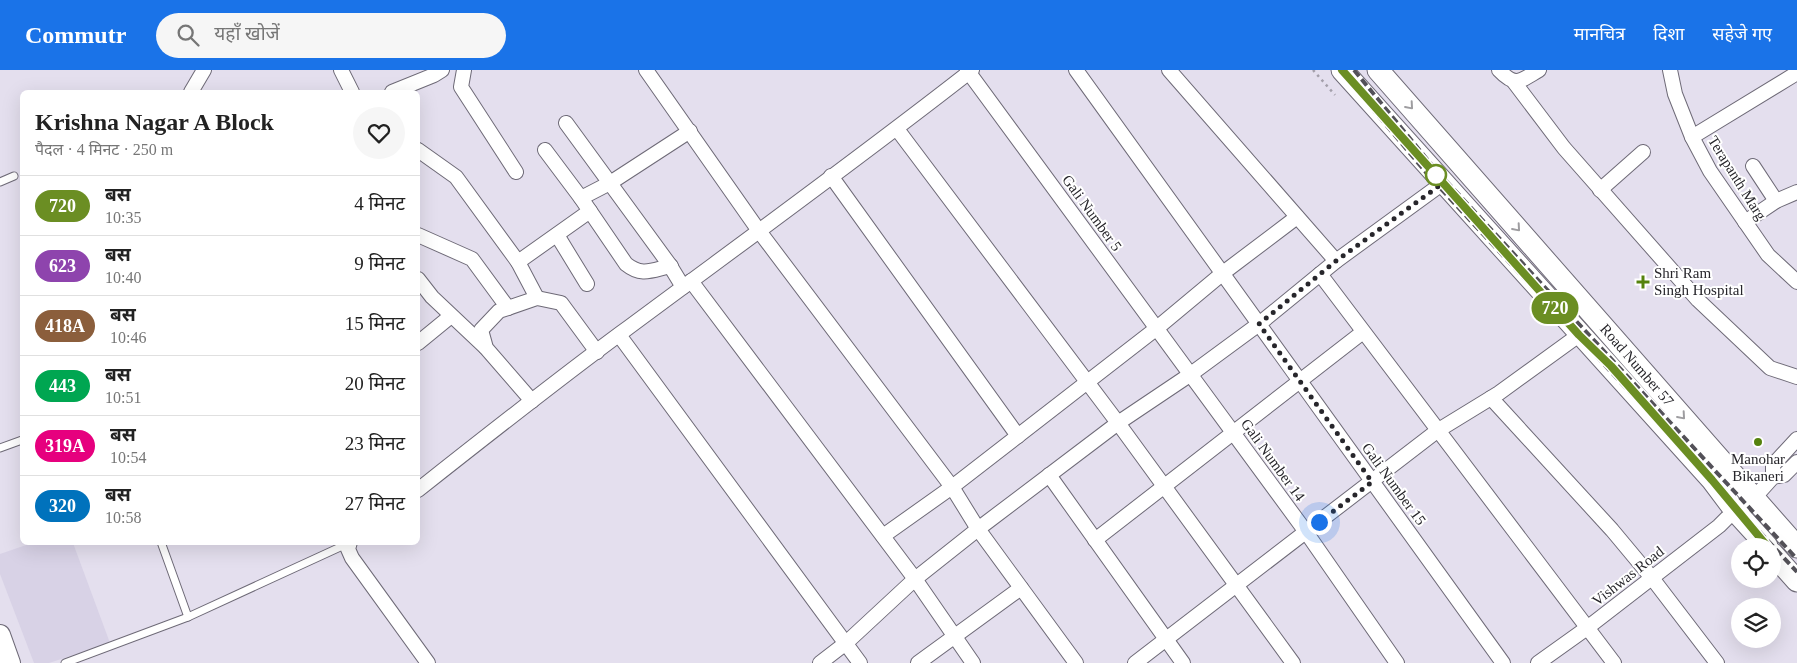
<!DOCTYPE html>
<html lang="hi">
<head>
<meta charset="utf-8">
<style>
	body { margin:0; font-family:"Times New Roman","Noto Sans Devanagari",serif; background:#f6f6f6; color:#222; height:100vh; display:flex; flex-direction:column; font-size:19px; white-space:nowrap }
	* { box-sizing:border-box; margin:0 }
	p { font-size:16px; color:#767676 }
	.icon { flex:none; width:28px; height:28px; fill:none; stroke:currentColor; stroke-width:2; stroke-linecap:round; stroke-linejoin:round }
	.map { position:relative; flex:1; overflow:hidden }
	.drawer { position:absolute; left:20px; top:20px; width:400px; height:455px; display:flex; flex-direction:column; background:#fff; border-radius:8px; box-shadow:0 5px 20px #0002 }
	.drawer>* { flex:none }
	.badge { padding:0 10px; border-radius:16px; font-size:18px; line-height:32px }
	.controls { position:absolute; left:1731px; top:468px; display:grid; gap:10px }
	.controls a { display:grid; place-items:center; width:50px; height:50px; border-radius:50%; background:#fff; box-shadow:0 5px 20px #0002; font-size:25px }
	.you { position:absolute; width:25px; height:25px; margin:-12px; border:4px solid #fff; border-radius:50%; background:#1a73e8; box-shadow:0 0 0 8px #1a73e833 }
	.map>.badge { position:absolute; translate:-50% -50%; box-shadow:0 0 0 2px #fff }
	.round { display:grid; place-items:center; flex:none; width:52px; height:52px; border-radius:26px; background:#f6f6f6 }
	.head { display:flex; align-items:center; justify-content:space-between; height:85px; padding:0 15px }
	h1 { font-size:24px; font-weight:800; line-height:38px }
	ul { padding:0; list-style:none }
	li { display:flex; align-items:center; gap:15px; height:60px; padding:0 15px; border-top:1px solid #e0e0e0 }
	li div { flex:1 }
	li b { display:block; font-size:19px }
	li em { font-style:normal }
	li .badge { min-width:55px; font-weight:700; text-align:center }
	header { display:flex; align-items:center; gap:30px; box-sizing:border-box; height:70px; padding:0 25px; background:#1a73e8; color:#fff }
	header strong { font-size:24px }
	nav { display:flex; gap:28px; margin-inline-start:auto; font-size:18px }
	.search { width:350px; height:45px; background:#f6f6f6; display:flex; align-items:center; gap:12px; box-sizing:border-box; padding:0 18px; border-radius:28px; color:#767676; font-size:19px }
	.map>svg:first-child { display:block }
	.built { fill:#d8d2e6 }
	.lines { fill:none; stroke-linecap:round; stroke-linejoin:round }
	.lane-casing { stroke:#6e6a77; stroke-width:9 }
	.street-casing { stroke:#6e6a77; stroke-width:16 }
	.secondary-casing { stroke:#6e6a77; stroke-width:22 }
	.primary-casing { stroke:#6e6a77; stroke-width:23 }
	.path { stroke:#a39faa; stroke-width:2.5; stroke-dasharray:2.5 4; stroke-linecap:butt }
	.lane { stroke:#fff; stroke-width:7 }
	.street { stroke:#fff; stroke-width:14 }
	.secondary { stroke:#fff; stroke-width:20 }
	.primary { stroke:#fff; stroke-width:21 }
	.rail { stroke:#535158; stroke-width:4; stroke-dasharray:8 4; stroke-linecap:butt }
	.oneway { stroke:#9e9da0 }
	.line-casing { stroke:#fff; stroke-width:11 }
	.line { stroke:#6b8e23; stroke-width:8 }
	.walk { stroke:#27262b; stroke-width:5; stroke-dasharray:0 9 }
	.stop-dot { fill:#fff; stroke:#6b8e23; stroke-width:2.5 }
	.poi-dot { fill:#55820d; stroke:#fff; stroke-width:2 }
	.labels { text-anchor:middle; stroke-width:4; stroke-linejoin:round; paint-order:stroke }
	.street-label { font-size:15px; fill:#27262b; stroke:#fff }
	.poi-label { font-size:15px; fill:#27262b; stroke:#fff; text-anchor:start }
</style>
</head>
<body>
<header>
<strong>Commutr</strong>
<div class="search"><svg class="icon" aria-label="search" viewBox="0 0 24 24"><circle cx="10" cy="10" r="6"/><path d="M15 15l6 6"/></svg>यहाँ खोजें</div>
<nav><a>मानचित्र</a><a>दिशा</a><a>सहेजे गए</a></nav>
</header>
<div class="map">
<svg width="1797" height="593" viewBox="0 0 1797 593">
	<rect width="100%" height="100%" fill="#e4dfee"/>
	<!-- built -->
	<polygon class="built" points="32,473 73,473 110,573 49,593 34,593 0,504 0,484"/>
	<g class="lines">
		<defs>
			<g id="lane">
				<polyline points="0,112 14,106"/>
				<polyline points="0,378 22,370"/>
				<polyline points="161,472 188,547"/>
				<polyline points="65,593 188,547 349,473"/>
			</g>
			<g id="street">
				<polyline points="341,0 352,22"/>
				<polyline points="464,0 461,17 516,102"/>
				<polyline points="646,0 759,161 952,417 978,459 1076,593"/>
				<polyline points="967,0 1306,462 1397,593"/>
				<polyline points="1076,0 1503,593"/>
				<polyline points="1169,0 1336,191"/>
				<path d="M1499,0C1516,18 1520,11 1539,0"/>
				<polyline points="1670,0 1675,24 1692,67 1710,101 1768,185 1797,212"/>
				<polyline points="1514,12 1564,78 1698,230 1770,298 1797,307"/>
				<polyline points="191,22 204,0"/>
				<polyline points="392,22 434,5 442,0"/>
				<polyline points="566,53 669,194 683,217"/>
				<polyline points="897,59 1118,353 1293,593"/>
				<polyline points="1692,67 1797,3"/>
				<polyline points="418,80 456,107 518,192 590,141"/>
				<path d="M545,80L581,128L626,194C642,207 652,200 671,196"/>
				<polyline points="1753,96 1776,131"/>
				<polyline points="831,106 1018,366"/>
				<polyline points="1600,120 1643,82"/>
				<polyline points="581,128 610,113 690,61"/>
				<polyline points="1745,152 1776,131 1797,122"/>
				<polyline points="418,165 472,189 508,238"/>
				<polyline points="557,165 587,214"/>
				<polyline points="518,192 537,228"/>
				<polyline points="1320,204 1614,593"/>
				<polyline points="418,209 432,227 485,277"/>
				<polyline points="691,211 915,509 973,593"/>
				<polyline points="619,265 860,593"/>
				<polyline points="418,273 451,246"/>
				<polyline points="1491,328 1612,460 1652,508 1717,593"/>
				<polyline points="532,331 486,278 481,260 499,241 537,228 561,233 597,282"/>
				<polyline points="1049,405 1183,593"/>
				<polyline points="1773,407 1773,395 1797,369"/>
				<path d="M418,420C485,367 552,314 621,263C738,176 857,90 972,0"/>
				<polyline points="883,466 952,417 1157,258 1223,203 1297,147"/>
				<polyline points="1095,470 1363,262"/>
				<polyline points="350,472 348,479 352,488 428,593"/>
				<polyline points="820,593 846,573 915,509 978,459 1118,353 1191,304 1259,254 1336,191 1443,113"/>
				<polyline points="918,593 1021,518"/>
				<polyline points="1135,593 1437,361 1499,323 1579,265"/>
				<polyline points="1538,593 1587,558 1719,456 1727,448 1754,428 1773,407 1784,405 1797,392"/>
			</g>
			<polyline id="secondary" points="0,565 10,593"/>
			<g id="primary">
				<polyline points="1342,0 1712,410 1736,442 1767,476"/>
				<polyline points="1378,0 1797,477"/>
				<polyline points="1772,483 1797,511"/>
			</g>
		</defs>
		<!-- lane casing -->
		<use href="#lane" class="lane-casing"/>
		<!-- street casing -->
		<use href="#street" class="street-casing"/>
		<!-- secondary casing -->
		<use href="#secondary" class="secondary-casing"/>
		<!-- primary casing -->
		<use href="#primary" class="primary-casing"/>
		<!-- path -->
		<polyline class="path" points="1313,0 1335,25"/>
		<!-- lane -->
		<use href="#lane" class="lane"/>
		<!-- street -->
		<use href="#street" class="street"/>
		<!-- secondary -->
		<use href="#secondary" class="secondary"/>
		<!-- primary -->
		<use href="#primary" class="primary"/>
		<!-- rail -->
		<g class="rail">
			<polyline points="1340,0 1429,106 1797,502"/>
			<polyline points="1354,0 1435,99 1797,489"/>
		</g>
	</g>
	<!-- one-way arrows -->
	<defs><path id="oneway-chevron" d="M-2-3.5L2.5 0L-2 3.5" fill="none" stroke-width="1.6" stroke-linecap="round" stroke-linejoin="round" transform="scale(1.25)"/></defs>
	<g class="oneway">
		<use href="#oneway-chevron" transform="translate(1410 36) rotate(49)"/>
		<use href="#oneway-chevron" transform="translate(1517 158) rotate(49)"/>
		<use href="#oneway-chevron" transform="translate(1682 346) rotate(49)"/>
	</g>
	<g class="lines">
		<defs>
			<polyline id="line" points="1342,0 1579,265 1611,296 1712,410 1767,476"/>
		</defs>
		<!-- line casing -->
		<use href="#line" class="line-casing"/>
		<!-- line -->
		<use href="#line" class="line"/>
		<!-- walk -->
		<polyline class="walk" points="1319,452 1372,412 1259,254 1336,191 1443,113 1436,105"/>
	</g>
	<!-- markers -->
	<circle class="stop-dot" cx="1436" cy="105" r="10"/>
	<g class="poi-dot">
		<path d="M1640.5 204.5h5v5h5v5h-5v5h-5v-5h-5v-5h5z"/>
		<circle cx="1758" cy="372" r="5"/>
	</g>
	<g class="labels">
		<!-- street labels -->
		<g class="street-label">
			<text transform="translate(1737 108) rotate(58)" y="5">Terapanth Marg</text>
			<text transform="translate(1092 143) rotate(54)" y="5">Gali Number 5</text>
			<text transform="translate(1637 295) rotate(49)" y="5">Road Number 57</text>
			<text transform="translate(1273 390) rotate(54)" y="5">Gali Number 14</text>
			<text transform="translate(1394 414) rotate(54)" y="5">Gali Number 15</text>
			<text transform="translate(1628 506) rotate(-38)" y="5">Vishwas Road</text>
		</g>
		<!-- poi labels -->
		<g class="poi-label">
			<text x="1654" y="208">Shri Ram<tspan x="1654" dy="17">Singh Hospital</tspan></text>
			<text x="1758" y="394" text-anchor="middle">Manohar<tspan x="1758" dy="17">Bikaneri</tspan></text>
		</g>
	</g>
</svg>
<div class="controls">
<a><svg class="icon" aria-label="locate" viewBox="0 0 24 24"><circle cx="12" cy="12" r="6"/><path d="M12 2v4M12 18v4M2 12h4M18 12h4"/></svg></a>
<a><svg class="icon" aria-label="layers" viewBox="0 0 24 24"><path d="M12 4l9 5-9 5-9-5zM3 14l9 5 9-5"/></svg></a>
</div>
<div class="you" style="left:1319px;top:452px"></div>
<b class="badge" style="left:1555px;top:238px;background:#6b8e23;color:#fff">720</b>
<section class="drawer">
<div class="head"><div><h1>Krishna Nagar A Block</h1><p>पैदल · 4 मिनट · 250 m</p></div><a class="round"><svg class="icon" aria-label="heart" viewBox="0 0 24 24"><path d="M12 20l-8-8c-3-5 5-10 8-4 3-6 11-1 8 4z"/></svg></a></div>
<ul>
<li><span class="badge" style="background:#6b8e23;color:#fff">720</span><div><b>बस</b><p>10:35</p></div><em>4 मिनट</em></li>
<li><span class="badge" style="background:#8e44ad;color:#fff">623</span><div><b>बस</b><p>10:40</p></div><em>9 मिनट</em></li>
<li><span class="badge" style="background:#8b5e3c;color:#fff">418A</span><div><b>बस</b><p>10:46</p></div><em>15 मिनट</em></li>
<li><span class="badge" style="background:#00a651;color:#fff">443</span><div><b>बस</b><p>10:51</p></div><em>20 मिनट</em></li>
<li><span class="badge" style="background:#e6007e;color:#fff">319A</span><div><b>बस</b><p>10:54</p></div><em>23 मिनट</em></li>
<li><span class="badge" style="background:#0072bc;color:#fff">320</span><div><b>बस</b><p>10:58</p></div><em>27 मिनट</em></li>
</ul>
</section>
</div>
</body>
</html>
